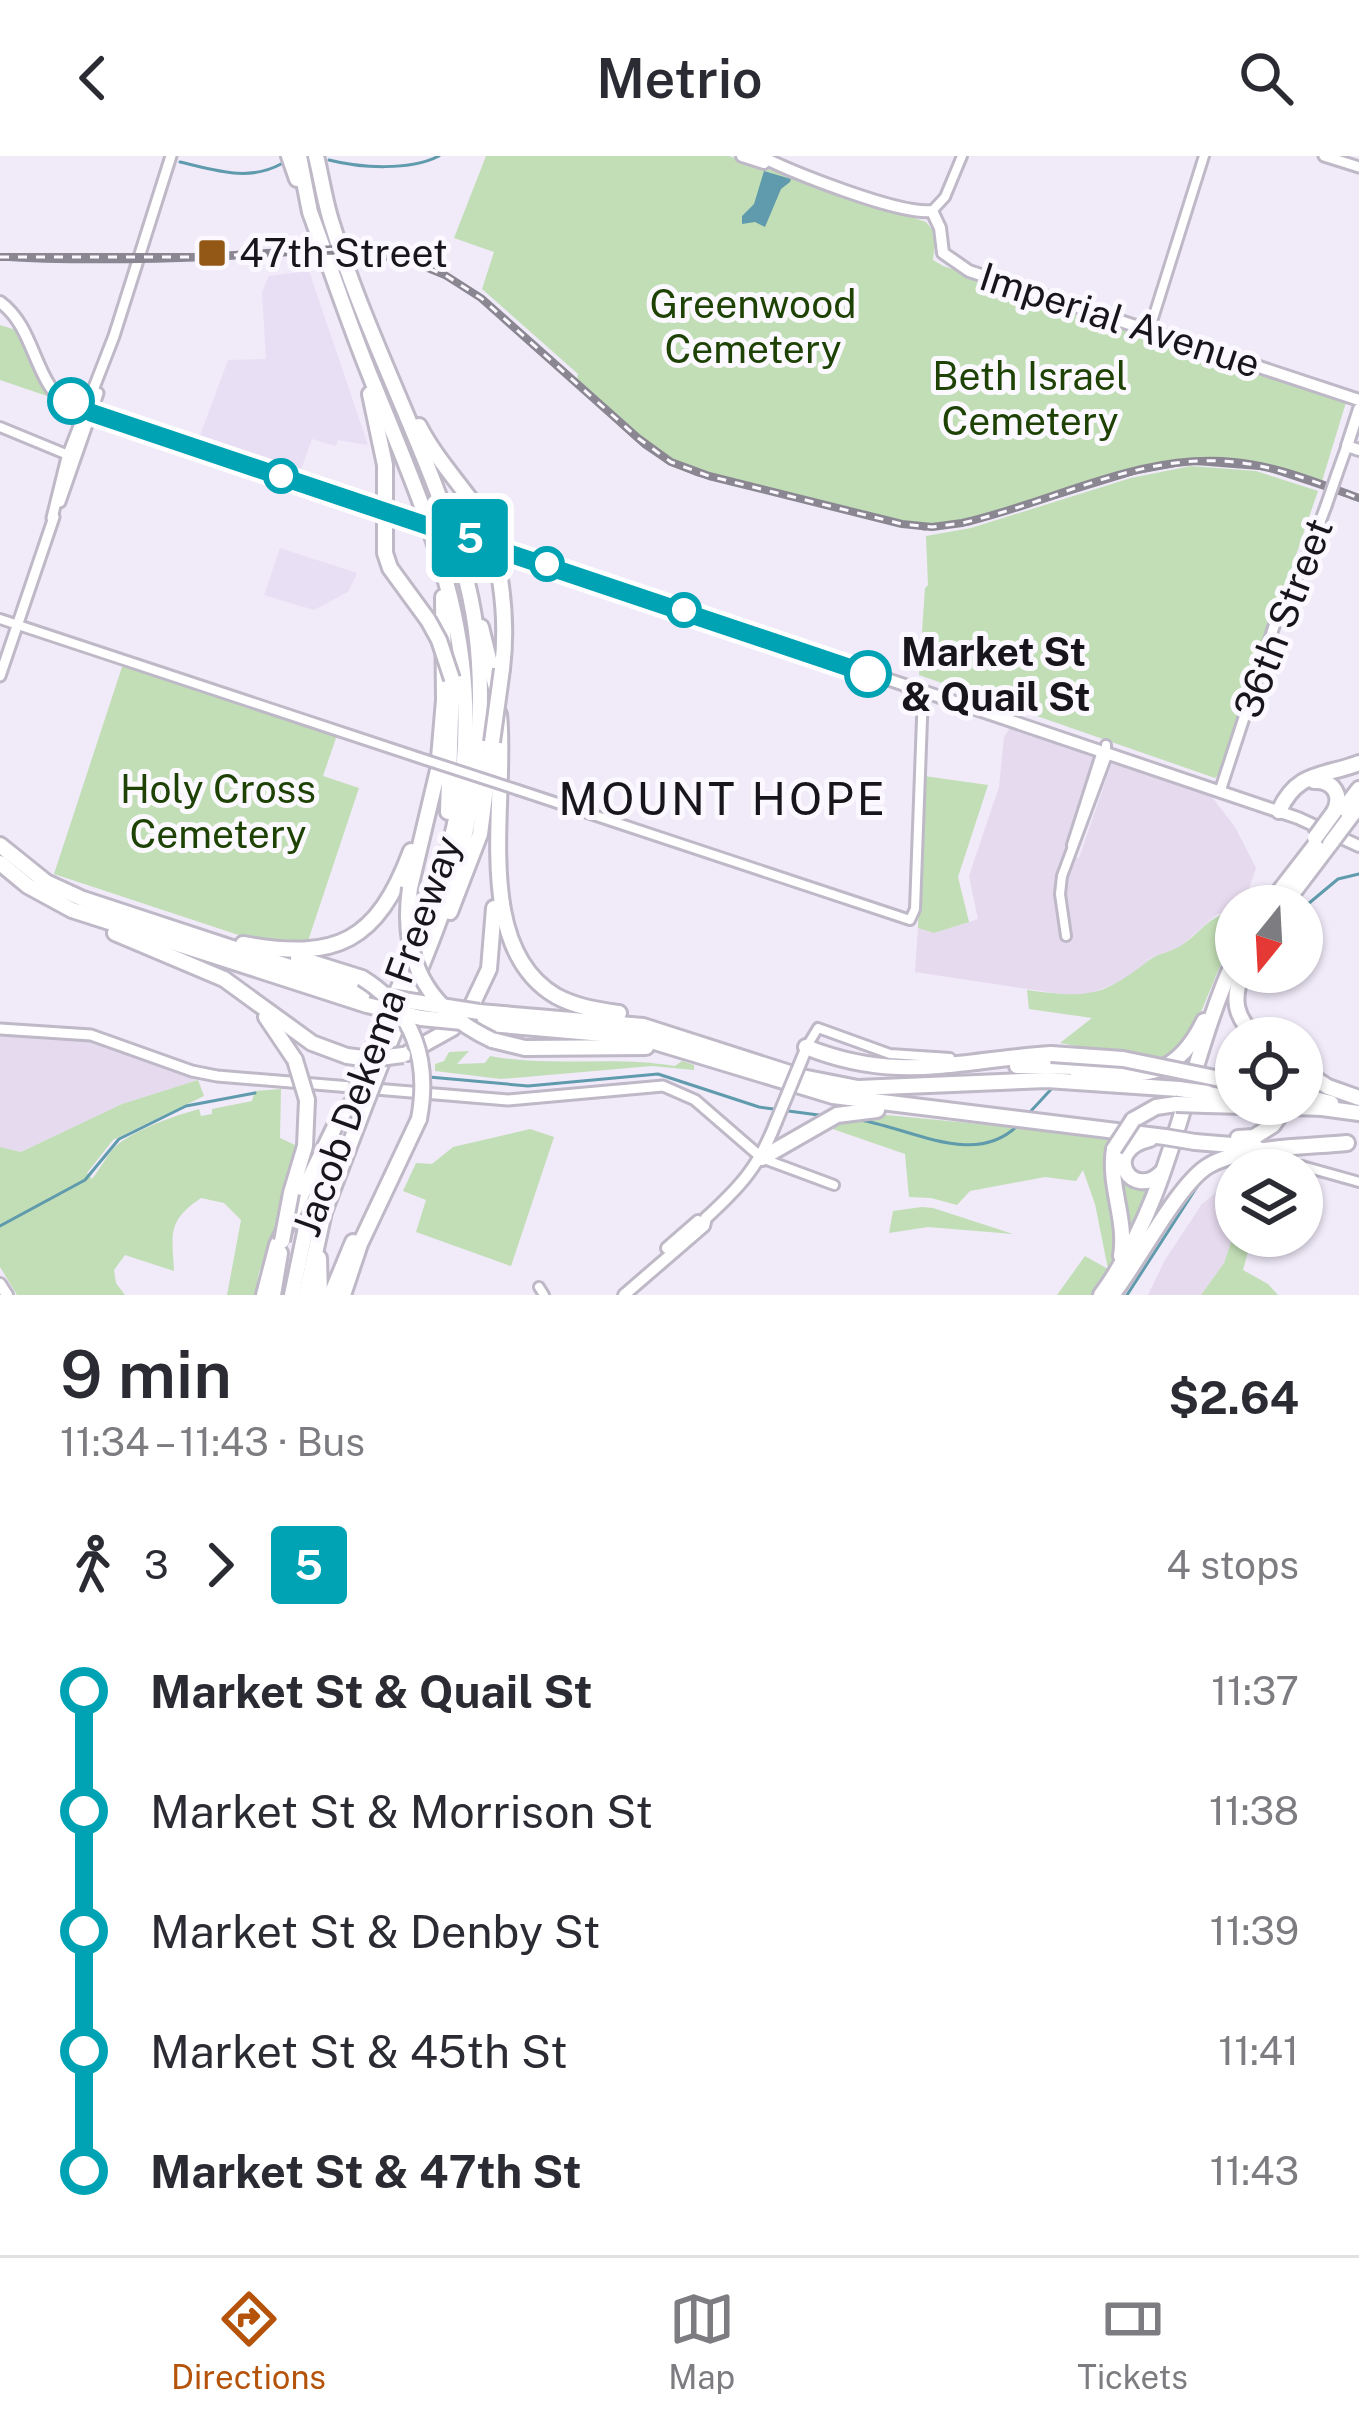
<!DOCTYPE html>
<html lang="en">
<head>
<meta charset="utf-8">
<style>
	body { margin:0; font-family:"Public Sans",sans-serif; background:#f7f7f7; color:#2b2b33; height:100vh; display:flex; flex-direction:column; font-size:45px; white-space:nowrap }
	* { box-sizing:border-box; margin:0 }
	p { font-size:39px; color:#7c7c81 }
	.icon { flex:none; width:66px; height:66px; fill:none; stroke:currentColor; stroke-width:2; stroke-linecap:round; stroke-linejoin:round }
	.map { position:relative; height:1139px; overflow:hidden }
	.details { display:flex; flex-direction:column; background:#fff; flex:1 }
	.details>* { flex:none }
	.badge { padding:0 24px; border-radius:9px; font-size:42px; line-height:78px }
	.needle { width:78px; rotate:198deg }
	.controls { position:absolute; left:1215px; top:729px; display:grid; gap:24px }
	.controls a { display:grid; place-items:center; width:108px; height:108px; border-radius:50%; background:#fff; box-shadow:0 3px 9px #0004; font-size:60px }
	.map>.badge { position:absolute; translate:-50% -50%; box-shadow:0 0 0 6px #fff }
	.legs { display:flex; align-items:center; gap:18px; height:132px; padding:0 60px; font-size:39px }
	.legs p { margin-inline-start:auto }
	.overview { display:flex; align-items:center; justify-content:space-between; height:204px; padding:0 60px }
	h1 { font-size:66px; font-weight:600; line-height:90px }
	ul { padding:0 60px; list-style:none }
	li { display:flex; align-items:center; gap:42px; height:120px; font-size:45px }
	li i { display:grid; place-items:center; width:18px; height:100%; margin:0 15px; background:currentColor }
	li i::after { content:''; width:30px; height:30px; margin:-15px; border:9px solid; border-radius:50%; background:#fff }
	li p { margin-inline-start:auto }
	li:first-child i { background:linear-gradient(#0000 50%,currentColor 0) }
	li:last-child i { background:linear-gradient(currentColor 50%,#0000 0) }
	header { display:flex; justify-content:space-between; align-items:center; height:156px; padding:0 60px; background:#fff; font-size:54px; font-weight:600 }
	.dock { display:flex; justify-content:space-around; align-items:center; height:168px; border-top:3px solid #e1e1e2; background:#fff; font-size:33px; color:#7c7c81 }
	.dock a { display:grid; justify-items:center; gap:6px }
	.dock .active { color:#b45309 }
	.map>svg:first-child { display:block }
	.commercial { fill:#e6daee }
	.built { fill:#e8dff5 }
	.green { fill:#c2deb6 }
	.water { fill:#5f9bac }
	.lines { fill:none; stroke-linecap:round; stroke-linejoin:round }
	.stream { stroke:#5f9bac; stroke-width:3 }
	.tertiary-casing { stroke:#beb8c7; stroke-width:14 }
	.secondary-casing { stroke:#beb8c7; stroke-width:15 }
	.primary-casing { stroke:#beb8c7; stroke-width:16 }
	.motorway-casing { stroke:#beb8c7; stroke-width:20 }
	.tertiary { stroke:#fff; stroke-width:8 }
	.secondary { stroke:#fff; stroke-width:9 }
	.primary { stroke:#fff; stroke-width:10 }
	.motorway { stroke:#fff; stroke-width:14 }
	.tram { stroke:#8b8792; stroke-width:3 }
	.rail-casing { stroke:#8b8792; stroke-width:8 }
	.rail { stroke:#fbf9ff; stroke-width:3; stroke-dasharray:9; stroke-linecap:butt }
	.tertiary-bridge-casing { stroke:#beb8c7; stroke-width:14; stroke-linecap:butt }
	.secondary-bridge-casing { stroke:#beb8c7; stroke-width:15; stroke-linecap:butt }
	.primary-bridge-casing { stroke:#beb8c7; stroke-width:16; stroke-linecap:butt }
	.motorway-bridge-casing { stroke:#beb8c7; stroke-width:20; stroke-linecap:butt }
	.tertiary-bridge { stroke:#fff; stroke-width:8 }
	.secondary-bridge { stroke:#fff; stroke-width:9 }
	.primary-bridge { stroke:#fff; stroke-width:10 }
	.motorway-bridge { stroke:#fff; stroke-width:14 }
	.line-1-casing { stroke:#fff; stroke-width:27 }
	.line-1 { stroke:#00a3b4; stroke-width:18 }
	.poi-dot { fill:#935816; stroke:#fbf9ff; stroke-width:4.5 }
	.stop-1-dot { fill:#fff; stroke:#00a3b4; stroke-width:6 }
	.labels { text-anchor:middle; stroke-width:10; stroke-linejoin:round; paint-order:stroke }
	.poi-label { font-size:39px; fill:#18161b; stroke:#fbf9ff; text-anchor:start }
	.park-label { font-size:39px; fill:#1d4203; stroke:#fbf9ff }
	.street-label { font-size:39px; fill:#18161b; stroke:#fbf9ff }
	.stop-label { font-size:39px; font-weight:bold; fill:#18161b; stroke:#fbf9ff; text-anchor:start }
	.quarter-label { font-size:45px; letter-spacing:3px; fill:#18161b; stroke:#fbf9ff }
</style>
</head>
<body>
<header><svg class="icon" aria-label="back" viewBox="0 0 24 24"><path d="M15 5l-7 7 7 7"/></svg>Metrio<svg class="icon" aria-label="search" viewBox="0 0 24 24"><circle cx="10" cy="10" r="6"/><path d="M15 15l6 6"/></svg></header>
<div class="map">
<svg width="1359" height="1139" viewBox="0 0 1359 1139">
	<rect width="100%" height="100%" fill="#f0eaf9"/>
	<!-- commercial -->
	<g class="commercial">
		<polygon points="1012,568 1093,596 1096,601 1064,697 1079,702 1111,609 1115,607 1212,641 1235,671 1256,712 1244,747 1235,755 1217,758 1180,791 1151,802 1130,822 1081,841 915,816 918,772 934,777 978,763 969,720 999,631 1004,581"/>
		<polygon points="0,879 90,886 198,924 122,948 21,996 0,991"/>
		<polygon points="1236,1020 1236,1071 1224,1107 1201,1139 1148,1139 1165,1104 1202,1048"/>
	</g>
	<!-- built -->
	<g class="built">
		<polygon points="309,115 368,289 338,284 336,290 312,283 299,319 198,285 228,204 266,203 262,136 269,120"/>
		<polygon points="280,392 357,417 348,436 314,454 264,439"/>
	</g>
	<!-- green -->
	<g class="green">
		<polygon points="486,0 729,0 926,66 936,78 933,104 943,110 1347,243 1322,325 1247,305 1166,306 971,363 938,368 906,366 684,310 648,286 577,223 578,218 482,133 494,96 454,82"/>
		<polygon points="0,169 19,175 47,240 0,224"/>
		<polygon points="1191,310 1256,315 1318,335 1221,617 1215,622 919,519 925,432 928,429 926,380 971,372 1131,322"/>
		<polygon points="126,509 337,579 323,620 359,632 308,785 266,788 54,718 122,511"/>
		<polygon points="924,620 988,629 958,721 969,766 934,777 918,772"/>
		<path d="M1236,755V772L1193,875L1160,906L1060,887L1092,862L1029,853L1027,834C1086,842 1101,842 1148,805C1158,797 1172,796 1182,789C1204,774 1207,760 1236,755Z"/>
		<path d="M469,895L457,908L485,907L490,900C552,912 613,899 675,910L682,905L694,909V914L652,910L501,923L435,915V908L444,905L449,896Z"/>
		<path d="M198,924L204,940L113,984L87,1017L92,1023C100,1013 107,999 116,990C136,973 174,960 199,953L201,960L212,958V953L252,945L255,935L281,933L280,982L295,989L279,1072L259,1116L255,1139H227L241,1064L224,1047L201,1042C167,1065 172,1077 174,1115L125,1099L114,1114L116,1127L125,1139H17L0,1111V991L21,996L122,948Z"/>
		<polygon points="866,957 1134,983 1129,1005 1136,1017 1158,1027 1128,1093 1091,1139 1057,1139 1085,1100 1108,1113 1095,1048 1083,1014 1076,1025 1045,1021 970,1035 957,1049 931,1042 909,1041 905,998 824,970"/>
		<polygon points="530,973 554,981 511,1110 416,1076 426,1044 403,1035 416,1007 432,1008 453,991"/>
		<polygon points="922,1051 933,1052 1013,1078 928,1071 889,1077 893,1055"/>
		<polygon points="1236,1071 1236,1080 1260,1080 1257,1092 1249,1092 1243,1114 1268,1128 1278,1139 1201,1139 1224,1107"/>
	</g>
	<!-- water -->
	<polygon class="water" points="764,15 791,23 790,26 781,33 765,71 755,66 742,68 742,60 754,48"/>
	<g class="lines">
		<!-- stream -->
		<g class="stream">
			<path d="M329,4C360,12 410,15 439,0"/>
			<path d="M180,6C215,14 248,26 281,8"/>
			<polyline points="1302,753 1338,723 1359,718"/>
			<polyline points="1227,912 1237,874"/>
			<polyline points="429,921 528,930 658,918 759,951 826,960"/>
			<polyline points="1030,956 1056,928"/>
			<path d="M854,963C908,970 975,1014 1019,968"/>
			<polyline points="0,1070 85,1024 119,983 186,950 255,937"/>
			<polyline points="1127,1139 1200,1026"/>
		</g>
		<defs>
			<g id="tertiary">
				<polyline points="932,55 945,41 962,0"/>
				<polyline points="1149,175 1204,0"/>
				<polyline points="0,271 68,299"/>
				<polyline points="0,463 426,604"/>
				<polyline points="518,634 910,764 915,753 923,536"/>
				<polyline points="1072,689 1102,595"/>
				<polyline points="1066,780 1060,738 1062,720 1106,602 1106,589"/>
				<polyline points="807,890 818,872 890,898 950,902"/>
				<polyline points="764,1003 834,1029"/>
				<polyline points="1272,1009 1302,1010 1359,1026"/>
				<polyline points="539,1131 544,1139"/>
			</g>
			<g id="secondary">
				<polyline points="1324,0 1359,11"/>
				<polyline points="1337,318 1347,290"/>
				<polyline points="60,346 98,237"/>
				<polyline points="52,362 67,301 114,180 171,0"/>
				<polyline points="0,520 54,361"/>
				<polyline points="1220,635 1279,455 1305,406 1326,350"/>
				<polyline points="0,873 91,879 192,915 217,920 508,944 663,930 695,944 762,1002"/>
			</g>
			<g id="primary">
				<polyline points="742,0 764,7"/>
				<path d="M760,0C792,16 899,59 932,55L940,72L943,97L969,115L1359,244"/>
				<path d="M0,146C38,174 32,229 74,254L415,364"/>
				<polyline points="1359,253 1347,290 1359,294"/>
				<polyline points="464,380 1298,662 1359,690"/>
				<polyline points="667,1092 698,1065"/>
				<polyline points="0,1128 7,1139"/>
				<path d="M624,1139L704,1070L706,1062C741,1030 759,1010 776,966"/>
			</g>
			<g id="motorway">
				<polyline points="289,0 297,23"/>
				<path d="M299,0L310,56C331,113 350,171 373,227C431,369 485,489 459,647C443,742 396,833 362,921"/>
				<path d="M316,0C322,24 325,48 333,71C369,187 429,295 463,412C485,487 483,571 471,647C456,743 410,833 375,923"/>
				<polyline points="370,238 385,309 385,397 390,412 428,464"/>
				<path d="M419,270C434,299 454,321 473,347C502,389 508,464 502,513"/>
				<polyline points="481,471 497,536"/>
				<path d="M499,558C508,643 470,790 556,840C576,851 598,854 619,857"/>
				<path d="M1314,625C1333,624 1343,639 1334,656"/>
				<path d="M1279,655C1297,615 1322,621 1359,607"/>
				<polyline points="448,656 452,528"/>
				<polyline points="1339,659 1359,633"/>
				<polyline points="1348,664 1359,650"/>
				<polyline points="0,689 46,726 83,743 372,838"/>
				<polyline points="0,707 28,730 72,754 367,849"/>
				<polyline points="410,732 438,614 444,544 443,441"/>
				<polyline points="1268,750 1319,684"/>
				<polyline points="1283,750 1330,688"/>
				<polyline points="450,756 480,678 492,586"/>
				<polyline points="115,777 224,823 312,887 347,900"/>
				<path d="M243,788C337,805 377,786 411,695"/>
				<polyline points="298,802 362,822"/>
				<path d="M1243,816C1231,843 1235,863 1258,882"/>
				<polyline points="472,849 489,813 494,752"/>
				<polyline points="479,856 643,870 802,921 858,932 1047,924 1179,933"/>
				<polyline points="266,861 295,904"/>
				<polyline points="478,867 638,881 833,940 1165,981"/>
				<polyline points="492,884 525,892 646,891"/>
				<path d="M806,891C898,928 958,904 1051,898"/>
				<polyline points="408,897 453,872"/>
				<polyline points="1017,910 1084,911"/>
				<polyline points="1302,914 1328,931 1359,942"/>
				<path d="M1077,915C1138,918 1173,929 1204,865"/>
				<polyline points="1207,937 1236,941"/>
				<polyline points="1302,940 1331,947"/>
				<polyline points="1206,949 1326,952"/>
				<polyline points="1322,952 1359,957"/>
				<polyline points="1133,964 1156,951 1176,948"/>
				<polyline points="1238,982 1254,981 1273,969"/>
				<path d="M1150,983C1099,995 1133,1046 1162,1016"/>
				<polyline points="1195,986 1256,991"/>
				<path d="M1114,993C1108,1030 1127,1063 1121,1100"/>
				<polyline points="762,1002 837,959 877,954"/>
				<polyline points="291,1037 305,990 307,944"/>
				<polyline points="319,1102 320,1139"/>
				<polyline points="264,1139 277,1089 339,962 351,948"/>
				<polyline points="273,1139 280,1097"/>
				<polyline points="292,1139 307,1067 335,989"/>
				<polyline points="306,1139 324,1056 368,941"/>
				<polyline points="331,1139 353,1086"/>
				<polyline points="343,1139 360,1088 419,963"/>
				<path d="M1101,1139C1175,1038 1185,911 1236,800"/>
				<path d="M1112,1139C1137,1108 1178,1028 1208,1010C1241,990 1309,991 1347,987"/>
			</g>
		</defs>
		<!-- tertiary casing -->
		<use href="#tertiary" class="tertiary-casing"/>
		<!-- secondary casing -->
		<use href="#secondary" class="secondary-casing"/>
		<!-- primary casing -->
		<use href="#primary" class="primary-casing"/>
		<!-- motorway casing -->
		<use href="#motorway" class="motorway-casing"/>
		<!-- tertiary -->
		<use href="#tertiary" class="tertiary"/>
		<!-- secondary -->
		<use href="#secondary" class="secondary"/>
		<!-- primary -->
		<use href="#primary" class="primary"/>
		<!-- motorway -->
		<use href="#motorway" class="motorway"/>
		<!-- tram -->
		<path class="tram" d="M0,103C73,108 148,106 221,103C303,99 380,84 455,127C518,163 587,240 643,290L668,307L698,319L924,373L969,368L1135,317L1189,307L1266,313L1359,344"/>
		<defs>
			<path id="rail" d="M0,101H199L336,93L408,104L445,119L481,142L638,282L671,306L709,320L902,368L932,371L962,367C1052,347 1140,296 1234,306C1277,310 1318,327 1359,342"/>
		</defs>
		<!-- rail casing -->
		<use href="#rail" class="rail-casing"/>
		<!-- rail -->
		<use href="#rail" class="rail"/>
		<defs>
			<polyline id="tertiary-bridge" points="426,604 518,634"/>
			<polyline id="secondary-bridge" points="1326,350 1337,318"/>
			<g id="primary-bridge">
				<polyline points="415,364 464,380"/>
				<polyline points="776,966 804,898"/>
			</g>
			<g id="motorway-bridge">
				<polyline points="428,464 439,484 452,523"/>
				<polyline points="492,586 502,513"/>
				<polyline points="1315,682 1334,656"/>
				<polyline points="1330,688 1348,664"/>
				<path d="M410,732C400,803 426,853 492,884"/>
				<path d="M362,822C414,854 430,905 419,963"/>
				<polyline points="390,842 479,856"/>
				<polyline points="367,849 421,862 462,866"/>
				<polyline points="1051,898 1123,903 1220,923"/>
				<polyline points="347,900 371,903 403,899"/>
				<polyline points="295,904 307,944"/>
				<polyline points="1179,933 1207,937"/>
				<polyline points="368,941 375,923"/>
				<polyline points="353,942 362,921"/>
				<polyline points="1176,948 1206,949"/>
				<polyline points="1273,969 1288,948"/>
				<polyline points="1165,981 1195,986"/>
				<polyline points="1114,993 1133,964"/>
				<polyline points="282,1085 291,1037"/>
			</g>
		</defs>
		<!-- tertiary-bridge casing -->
		<use href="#tertiary-bridge" class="tertiary-bridge-casing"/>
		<!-- secondary-bridge casing -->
		<use href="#secondary-bridge" class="secondary-bridge-casing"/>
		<!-- primary-bridge casing -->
		<use href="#primary-bridge" class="primary-bridge-casing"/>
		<!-- motorway-bridge casing -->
		<use href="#motorway-bridge" class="motorway-bridge-casing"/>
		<!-- tertiary-bridge -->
		<use href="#tertiary-bridge" class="tertiary-bridge"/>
		<!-- secondary-bridge -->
		<use href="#secondary-bridge" class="secondary-bridge"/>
		<!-- primary-bridge -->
		<use href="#primary-bridge" class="primary-bridge"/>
		<!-- motorway-bridge -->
		<use href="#motorway-bridge" class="motorway-bridge"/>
	</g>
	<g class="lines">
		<defs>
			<polyline id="line-1" points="71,245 92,257 868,518"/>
		</defs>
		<!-- line-1 casing -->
		<use href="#line-1" class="line-1-casing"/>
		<!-- line-1 -->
		<use href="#line-1" class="line-1"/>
	</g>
	<!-- markers -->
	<rect class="poi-dot" x="197" y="82" width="30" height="30" rx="6"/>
	<g class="stop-1-dot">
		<circle cx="71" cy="245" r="21"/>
		<circle cx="281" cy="320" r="15"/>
		<circle cx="547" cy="408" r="15"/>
		<circle cx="684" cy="454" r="15"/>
		<circle cx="868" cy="518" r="21"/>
	</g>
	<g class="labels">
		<!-- poi labels -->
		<g class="poi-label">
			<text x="239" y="111">47th Street</text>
		</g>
		<!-- park labels -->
		<g class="park-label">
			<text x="753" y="162">Greenwood<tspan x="753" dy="45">Cemetery</tspan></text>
			<text x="1030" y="234">Beth Israel<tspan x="1030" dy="45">Cemetery</tspan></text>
			<text x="218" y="647">Holy Cross<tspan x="218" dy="45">Cemetery</tspan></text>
		</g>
		<!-- street labels -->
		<g class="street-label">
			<text transform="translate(1120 164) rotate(18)" y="14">Imperial Avenue</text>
			<text transform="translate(1283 462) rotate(-69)" y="14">36th Street</text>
			<text transform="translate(377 880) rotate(-70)" y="14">Jacob Dekema Freeway</text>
		</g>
		<!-- stop labels -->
		<g class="stop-label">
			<text x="901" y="510">Market St<tspan x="901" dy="45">&amp; Quail St</tspan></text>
		</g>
		<!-- quarter labels -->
		<g class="quarter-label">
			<text x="723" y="659">MOUNT HOPE</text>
		</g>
	</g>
</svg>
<div class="controls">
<a><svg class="needle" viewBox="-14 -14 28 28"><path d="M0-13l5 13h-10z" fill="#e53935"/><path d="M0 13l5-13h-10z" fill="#7c7c81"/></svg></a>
<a><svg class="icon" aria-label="locate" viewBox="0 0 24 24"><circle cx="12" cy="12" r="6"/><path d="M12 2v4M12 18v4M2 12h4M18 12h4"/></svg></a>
<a><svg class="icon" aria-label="layers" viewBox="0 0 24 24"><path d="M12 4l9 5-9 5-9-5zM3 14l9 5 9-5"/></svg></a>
</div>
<b class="badge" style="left:470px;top:382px;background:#00a3b4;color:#fff">5</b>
</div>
<section class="details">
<div class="overview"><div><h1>9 min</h1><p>11:34 – 11:43 · Bus</p></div><b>$2.64</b></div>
<div class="legs"><svg class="icon" aria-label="walk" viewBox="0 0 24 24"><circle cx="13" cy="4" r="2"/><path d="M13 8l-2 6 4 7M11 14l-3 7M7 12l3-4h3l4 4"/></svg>3<svg class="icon" aria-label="forward" viewBox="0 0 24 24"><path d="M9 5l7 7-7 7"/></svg><b class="badge" style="background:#00a3b4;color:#fff">5</b><p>4 stops</p></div>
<ul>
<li><i style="color:#00a3b4"></i><b>Market St &amp; Quail St</b><p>11:37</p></li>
<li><i style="color:#00a3b4"></i><span>Market St &amp; Morrison St</span><p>11:38</p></li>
<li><i style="color:#00a3b4"></i><span>Market St &amp; Denby St</span><p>11:39</p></li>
<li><i style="color:#00a3b4"></i><span>Market St &amp; 45th St</span><p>11:41</p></li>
<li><i style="color:#00a3b4"></i><b>Market St &amp; 47th St</b><p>11:43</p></li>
</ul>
</section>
<nav class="dock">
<a class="active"><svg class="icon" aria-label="directions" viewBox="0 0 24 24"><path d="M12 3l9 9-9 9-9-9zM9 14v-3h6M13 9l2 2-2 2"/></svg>Directions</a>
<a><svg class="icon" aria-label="map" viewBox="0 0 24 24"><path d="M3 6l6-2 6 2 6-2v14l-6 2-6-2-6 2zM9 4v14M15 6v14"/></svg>Map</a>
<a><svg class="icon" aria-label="tickets" viewBox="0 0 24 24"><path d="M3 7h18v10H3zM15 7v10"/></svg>Tickets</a>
</nav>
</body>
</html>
